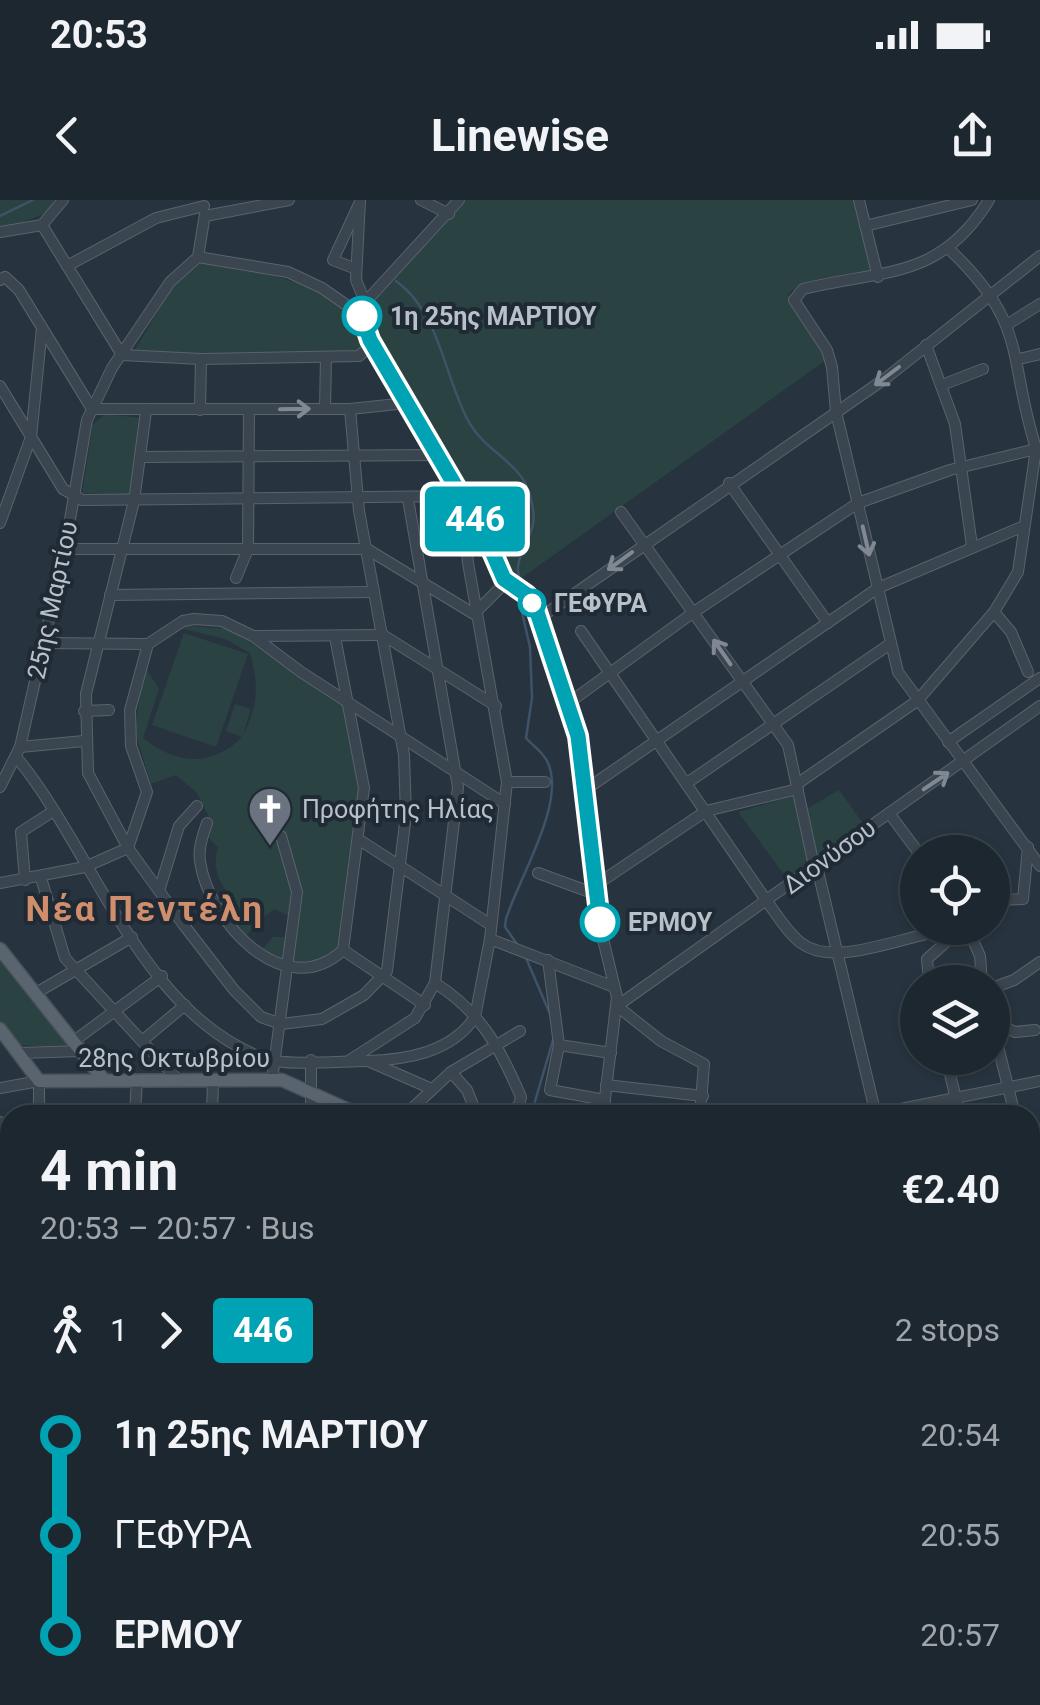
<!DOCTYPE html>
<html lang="en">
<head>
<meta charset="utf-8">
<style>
	body { margin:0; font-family:Roboto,sans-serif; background:#252f37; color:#f1f3f6; height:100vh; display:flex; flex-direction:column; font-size:38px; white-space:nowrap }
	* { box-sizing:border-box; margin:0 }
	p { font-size:32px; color:#a0a5aa }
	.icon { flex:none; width:55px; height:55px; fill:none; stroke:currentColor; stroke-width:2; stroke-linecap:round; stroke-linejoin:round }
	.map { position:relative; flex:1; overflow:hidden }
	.sheet { position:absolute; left:0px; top:905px; width:1040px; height:600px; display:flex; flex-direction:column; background:#1d272f; border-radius:30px 30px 0 0; box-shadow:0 2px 8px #0004,0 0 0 2px #3b444b }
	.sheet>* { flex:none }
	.badge { padding:0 20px; border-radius:8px; font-size:35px; line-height:65px }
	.tools { position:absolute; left:900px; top:635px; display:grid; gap:20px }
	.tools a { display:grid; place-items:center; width:110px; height:110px; border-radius:50%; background:#1d272f; box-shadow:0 2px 8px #0004,0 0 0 2px #3b444b; font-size:50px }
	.map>.badge { position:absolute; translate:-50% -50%; box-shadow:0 0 0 5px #fff }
	.legs { display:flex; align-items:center; gap:15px; height:110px; padding:0 40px; font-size:32px }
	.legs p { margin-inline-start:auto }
	.head { display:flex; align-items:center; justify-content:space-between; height:170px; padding:0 40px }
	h1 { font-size:55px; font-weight:700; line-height:75px }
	ul { padding:0 40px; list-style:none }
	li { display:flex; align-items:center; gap:35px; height:100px; font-size:38px }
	li i { display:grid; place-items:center; width:15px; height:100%; margin:0 12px; background:currentColor }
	li i::after { content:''; width:25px; height:25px; margin:-12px; border:8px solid; border-radius:50%; background:#1d272f }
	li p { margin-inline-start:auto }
	li:first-child i { background:linear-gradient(#0000 50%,currentColor 0) }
	li:last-child i { background:linear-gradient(currentColor 50%,#0000 0) }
	.status { display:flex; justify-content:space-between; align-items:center; height:70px; padding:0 50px; background:#1d272f; direction:ltr }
	.status svg { height:28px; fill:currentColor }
	header { display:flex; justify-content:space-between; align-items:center; height:130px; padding:0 40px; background:#1d272f; font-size:45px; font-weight:700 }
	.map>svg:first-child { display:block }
	.green { fill:#2a4241 }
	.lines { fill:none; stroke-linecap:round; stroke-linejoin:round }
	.stream { stroke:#3e5367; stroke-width:2.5 }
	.minor-casing { stroke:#59636d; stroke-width:12 }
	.major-casing { stroke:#48515b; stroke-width:15 }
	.minor { stroke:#3b454f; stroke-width:10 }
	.major { stroke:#59646f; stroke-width:12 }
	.oneway { stroke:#808993 }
	.line-1-casing { stroke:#fff; stroke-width:22 }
	.line-1 { stroke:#00a3b4; stroke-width:15 }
	.stop-1-dot { fill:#fff; stroke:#00a3b4; stroke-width:5 }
	.labels { text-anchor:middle; stroke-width:8; stroke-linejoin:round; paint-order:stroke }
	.stop-label { font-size:25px; font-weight:bold; fill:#b8c0ca; stroke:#202a35; text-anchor:start }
	.street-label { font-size:25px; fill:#b8c0ca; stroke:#202a35 }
	.poi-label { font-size:25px; fill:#b8c0ca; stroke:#202a35; text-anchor:start }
	.district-label { font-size:35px; font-weight:bold; letter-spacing:2.5px; fill:#d08e6c; stroke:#202a35 }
</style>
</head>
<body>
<div class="status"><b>20:53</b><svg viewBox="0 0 49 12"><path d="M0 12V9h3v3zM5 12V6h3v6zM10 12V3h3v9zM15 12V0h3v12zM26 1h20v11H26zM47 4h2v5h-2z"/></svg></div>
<header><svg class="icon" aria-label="back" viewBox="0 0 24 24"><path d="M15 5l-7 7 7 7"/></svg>Linewise<svg class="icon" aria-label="share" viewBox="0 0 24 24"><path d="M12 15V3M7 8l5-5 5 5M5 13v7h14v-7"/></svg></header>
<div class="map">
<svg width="1040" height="1505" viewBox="0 0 1040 1505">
	<rect width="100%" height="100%" fill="#27343f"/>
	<!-- green -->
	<g class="green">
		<polygon points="0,0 54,0 48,12 0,32"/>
		<path d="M466,0H857L876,75C851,79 804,73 788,95L826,160L516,382L507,378L368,118L376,98Z"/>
		<path d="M202,62C245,69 367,85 363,147L355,153L132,155L171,89Z"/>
		<polygon points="105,214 141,218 131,295 82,293 93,224"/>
		<path d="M191,426L229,429L347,504L359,595L343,743C318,769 291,768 261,751L273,737H286L290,717L275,709L256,722L245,739L230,722L240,709C224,688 210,674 218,647L207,636L211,621L197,593L176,575L151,584L135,532L144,465L159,489L143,538C175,564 212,568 242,537L226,531L235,504L251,509L243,535C258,507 259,484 250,453L225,439L176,427Z"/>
		<polygon points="184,433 248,454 216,547 152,525"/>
		<polygon points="839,590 865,626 788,680 738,612 797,595 801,612"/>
		<polygon points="0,757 74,848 20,845 0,822"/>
		<polygon points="136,1495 343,1495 354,1505 122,1505"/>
	</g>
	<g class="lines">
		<!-- stream -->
		<g class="stream">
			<polyline points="0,16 33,0"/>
			<path d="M396,81C441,113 444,179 470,224C486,251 520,263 529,292C542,333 524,334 518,366C517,373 521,382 521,388"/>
			<path d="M518,395L530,447L532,498L526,538C533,546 542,551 547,561C568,601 518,679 506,719L505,727L519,747"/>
			<polyline points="526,758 550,814"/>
			<polyline points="531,915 553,840"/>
			<polyline points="225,1505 228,1495"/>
			<polyline points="1018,1505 1040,1497"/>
		</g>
		<defs>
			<g id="minor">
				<polyline points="360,0 356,80 366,104"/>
				<polyline points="421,0 449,14"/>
				<polyline points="459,0 371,96 362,111 363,124 487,340 503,379 533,404 570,502 579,543 603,739 617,797 603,915"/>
				<polyline points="859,0 878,77"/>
				<path d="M989,0C939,81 883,69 803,89L794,100L827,150L832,167L836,212L898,472L1040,666"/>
				<polyline points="205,16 289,0"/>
				<polyline points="42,25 122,155"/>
				<polyline points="865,26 972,0"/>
				<polyline points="0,32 42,25 63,0"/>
				<path d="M948,48C1032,127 1006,160 1038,254"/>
				<polyline points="198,57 288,72 322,88 362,116"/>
				<polyline points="198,57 205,14"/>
				<polyline points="67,66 156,18 204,6"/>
				<polyline points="356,69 333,60 360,2"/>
				<polyline points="0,80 5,77 19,90 92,209"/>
				<polyline points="1008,124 1040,104"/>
				<polyline points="926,145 955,224 972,346"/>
				<polyline points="122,155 201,159 359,156 373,143"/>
				<polyline points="1019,159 1040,154"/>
				<polyline points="942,185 983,169"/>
				<path d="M0,186L63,289L82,300L462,296L468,363L507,582L490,739L475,817C451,853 405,860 366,861C342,861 287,866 266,859C141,815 94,651 17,558"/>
				<polyline points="325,208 326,157"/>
				<polyline points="92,209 350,209 407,203"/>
				<polyline points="200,210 201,159"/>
				<polyline points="146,211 134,301 86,494 88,573 128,648 183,724 234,790 261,817 281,824 322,819 364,795 387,771 406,615 404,555 359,311 350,209"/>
				<polyline points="140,257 438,255"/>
				<polyline points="729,283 828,423"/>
				<polyline points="621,312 788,545 814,666"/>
				<polyline points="0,323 31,237 42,128"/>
				<polyline points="65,349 367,349"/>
				<polyline points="367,349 474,414 506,382"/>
				<polyline points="236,378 248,349 249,209"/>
				<polyline points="110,395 374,392"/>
				<polyline points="994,412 1011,432 1028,472"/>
				<polyline points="538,419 886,178 1040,56"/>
				<path d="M581,431L766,700C777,715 787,732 801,743C840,772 919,726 968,729L980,756L982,782"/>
				<polyline points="383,435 496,506"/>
				<polyline points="253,436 301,472 505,604"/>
				<polyline points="43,443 148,444"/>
				<polyline points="148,444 183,421 194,419 222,421 253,436 383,435"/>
				<polyline points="570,502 694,412 858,303 950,270 1036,249 1018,372 994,412 917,501 797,584"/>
				<polyline points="84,511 109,510"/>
				<polyline points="948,542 1040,478"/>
				<polyline points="20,547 84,541"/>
				<polyline points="507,582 545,582"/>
				<polyline points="687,583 890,444"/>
				<polyline points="0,587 20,547 65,349 87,220 112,168 170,82 198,57"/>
				<polyline points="585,590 878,388 1024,326"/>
				<polyline points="889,613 918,652"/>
				<path d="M207,623C203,635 198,648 200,661C208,720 284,805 343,750L364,588L335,437"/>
				<polyline points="358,639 491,725"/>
				<polyline points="128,648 147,592 131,546 130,510 148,444"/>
				<polyline points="816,663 876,915"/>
				<polyline points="538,673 587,691 706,611 798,589"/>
				<polyline points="41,678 65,758 177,879"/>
				<polyline points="25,680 21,632 52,612"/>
				<polyline points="0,683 85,667 128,648"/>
				<polyline points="159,691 179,626 197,606"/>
				<polyline points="992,700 1023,699 1028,647"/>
				<polyline points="490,739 614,787"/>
				<polyline points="343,750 425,805"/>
				<polyline points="548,760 559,845 550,890 605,900"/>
				<polyline points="929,782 927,759 962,728"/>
				<path d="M435,783C481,812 500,848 521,897L519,905L506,915"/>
				<polyline points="992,788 1014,780 1040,762"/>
				<polyline points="36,793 132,737"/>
				<polyline points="992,822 1015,915"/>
				<polyline points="993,822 1015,832 1035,830"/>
				<polyline points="74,841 162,776"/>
				<polyline points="142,841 185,805"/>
				<polyline points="559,845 611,853"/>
				<polyline points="20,853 81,851"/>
				<polyline points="946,858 960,915"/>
				<polyline points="350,860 415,818 435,783 458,587 408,299"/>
				<polyline points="368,861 432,889"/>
				<polyline points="451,872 467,890 477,915"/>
				<polyline points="272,880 297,692 281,636"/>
				<polyline points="606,885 703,896"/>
				<polyline points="0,888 39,881 39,915"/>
				<polyline points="876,914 1040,881"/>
				<polyline points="135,915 137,879"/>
				<polyline points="212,915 213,880"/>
				<polyline points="311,915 311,860"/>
				<polyline points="405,915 451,872 520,831"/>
				<polyline points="700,915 704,864 661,841 617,806 1040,506"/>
				<polyline points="0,922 10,942"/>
				<polyline points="0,986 10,986"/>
				<polyline points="0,1068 10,1076"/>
				<polyline points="0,1131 10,1139"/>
				<polyline points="0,1193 10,1201"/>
				<polyline points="0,1259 10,1267"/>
				<polyline points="0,1342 10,1360"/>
				<polyline points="0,1440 10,1457"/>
				<polyline points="20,1495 22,1505"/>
				<polyline points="235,1495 245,1505"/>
				<polyline points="379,1495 383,1505"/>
				<polyline points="515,1495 523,1505"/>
				<polyline points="738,1495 740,1505"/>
				<polyline points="99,1505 126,1495"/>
				<polyline points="468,1505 469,1495"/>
				<polyline points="578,1505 598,1495"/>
				<polyline points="683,1505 696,1505"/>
				<polyline points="771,1505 787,1495"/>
				<polyline points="872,1505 889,1495"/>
			</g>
			<g id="major">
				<polyline points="0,749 103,879"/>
				<polyline points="0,829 39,881 282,880 360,915"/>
			</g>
		</defs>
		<!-- minor casing -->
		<use href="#minor" class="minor-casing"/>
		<!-- major casing -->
		<use href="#major" class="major-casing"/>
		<!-- minor -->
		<use href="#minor" class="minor"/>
		<!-- major -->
		<use href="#major" class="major"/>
	</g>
	<!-- one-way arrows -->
	<defs><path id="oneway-shaft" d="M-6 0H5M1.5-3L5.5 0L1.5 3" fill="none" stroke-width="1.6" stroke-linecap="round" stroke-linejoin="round" transform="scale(2.5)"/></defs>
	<g class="oneway">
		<use href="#oneway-shaft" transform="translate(887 176) rotate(143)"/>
		<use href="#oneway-shaft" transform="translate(295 209) rotate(-1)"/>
		<use href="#oneway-shaft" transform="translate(866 341) rotate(77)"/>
		<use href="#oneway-shaft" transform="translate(620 361) rotate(144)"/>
		<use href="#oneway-shaft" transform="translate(722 452) rotate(-125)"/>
		<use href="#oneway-shaft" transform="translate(936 581) rotate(-34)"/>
	</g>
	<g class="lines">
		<defs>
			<polyline id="line-1" points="362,116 370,140 487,340 504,379 527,395 536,409 578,536 600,722"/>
		</defs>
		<!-- line-1 casing -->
		<use href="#line-1" class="line-1-casing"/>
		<!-- line-1 -->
		<use href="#line-1" class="line-1"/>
	</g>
	<!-- icons -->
	<defs>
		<symbol id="church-pin" viewBox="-11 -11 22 30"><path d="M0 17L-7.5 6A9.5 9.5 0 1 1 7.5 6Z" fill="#6b7280" stroke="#202a35"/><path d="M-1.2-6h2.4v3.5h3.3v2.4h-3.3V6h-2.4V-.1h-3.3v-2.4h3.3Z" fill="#fff"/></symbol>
	</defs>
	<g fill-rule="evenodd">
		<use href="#church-pin" x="245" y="584" width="50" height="68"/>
	</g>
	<!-- markers -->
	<g class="stop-1-dot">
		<circle cx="362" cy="116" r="18"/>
		<circle cx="532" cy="403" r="12"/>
		<circle cx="600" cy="722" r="18"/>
	</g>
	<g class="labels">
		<!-- stop labels -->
		<g class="stop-label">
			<text x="390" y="125">1η 25ης ΜΑΡΤΙΟΥ</text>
			<text x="554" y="412">ΓΕΦΥΡΑ</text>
			<text x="628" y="731">ΕΡΜΟΥ</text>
		</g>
		<!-- street labels -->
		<g class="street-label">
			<text transform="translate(52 400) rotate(-78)" y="9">25ης Μαρτίου</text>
			<text transform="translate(829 656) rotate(-36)" y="9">Διονύσου</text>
			<text x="174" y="867">28ης Οκτωβρίου</text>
		</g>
		<!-- poi labels -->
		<g class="poi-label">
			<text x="302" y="618">Προφήτης Ηλίας</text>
		</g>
		<!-- district labels -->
		<g class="district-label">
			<text x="145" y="721">Νέα Πεντέλη</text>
		</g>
	</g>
</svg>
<div class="tools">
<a><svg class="icon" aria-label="locate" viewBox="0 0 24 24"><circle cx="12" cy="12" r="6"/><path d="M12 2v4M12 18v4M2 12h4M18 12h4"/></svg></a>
<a><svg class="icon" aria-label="layers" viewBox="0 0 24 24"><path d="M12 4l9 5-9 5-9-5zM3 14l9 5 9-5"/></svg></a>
</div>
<b class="badge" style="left:475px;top:319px;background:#00a3b4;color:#fff">446</b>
<section class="sheet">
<div class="head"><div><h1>4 min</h1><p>20:53 – 20:57 · Bus</p></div><b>€2.40</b></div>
<div class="legs"><svg class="icon" aria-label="walk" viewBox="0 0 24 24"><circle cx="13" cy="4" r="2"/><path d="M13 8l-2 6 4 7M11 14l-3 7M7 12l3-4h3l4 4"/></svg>1<svg class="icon" aria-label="forward" viewBox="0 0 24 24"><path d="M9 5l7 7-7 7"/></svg><b class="badge" style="background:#00a3b4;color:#fff">446</b><p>2 stops</p></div>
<ul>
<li><i style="color:#00a3b4"></i><b>1η 25ης ΜΑΡΤΙΟΥ</b><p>20:54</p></li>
<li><i style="color:#00a3b4"></i><span>ΓΕΦΥΡΑ</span><p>20:55</p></li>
<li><i style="color:#00a3b4"></i><b>ΕΡΜΟΥ</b><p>20:57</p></li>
</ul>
</section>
</div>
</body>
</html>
